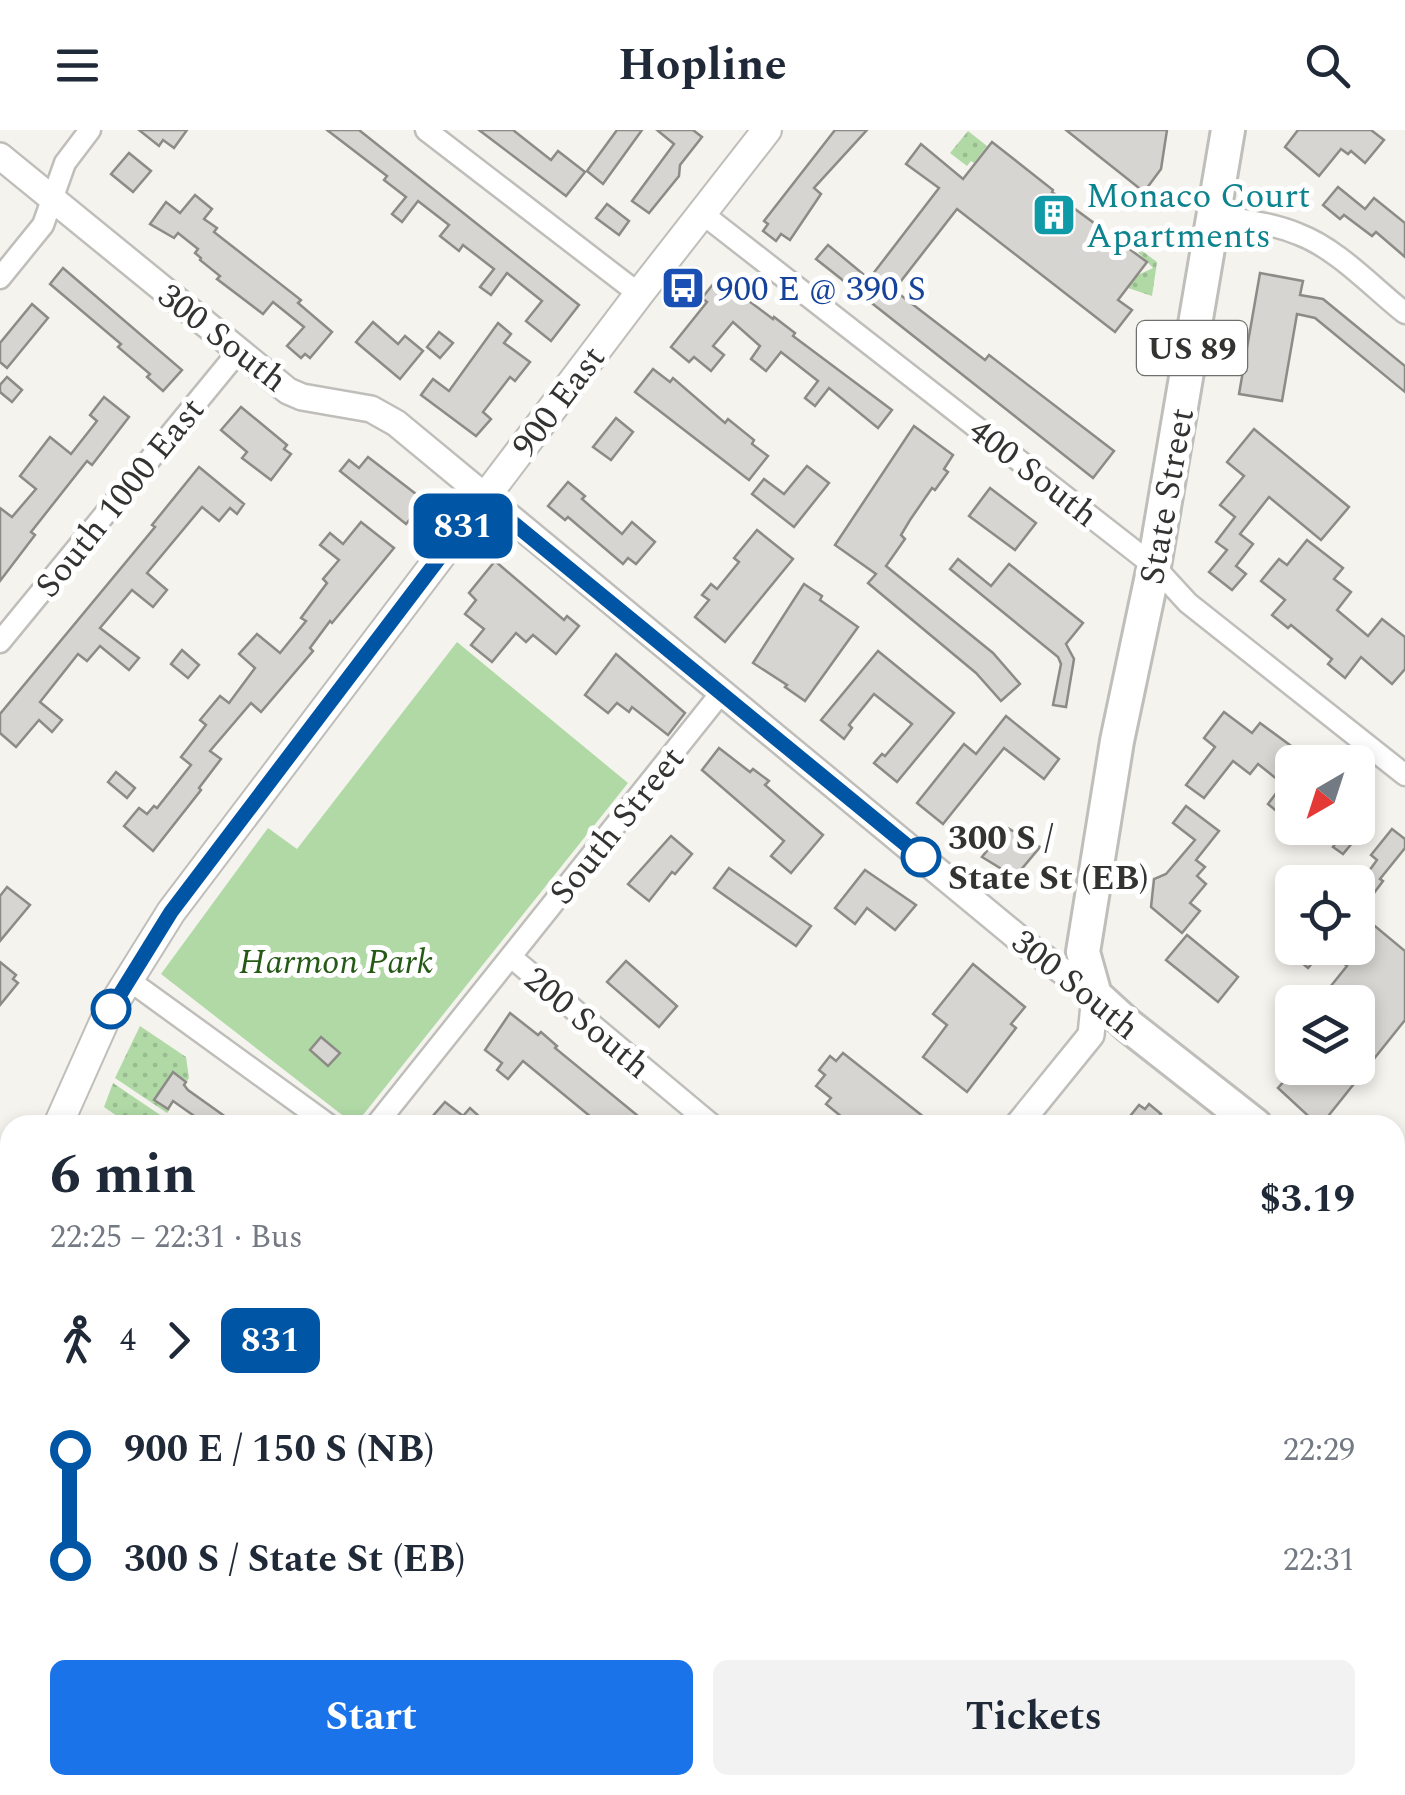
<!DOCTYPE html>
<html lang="en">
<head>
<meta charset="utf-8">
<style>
	body { margin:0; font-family:Spectral,serif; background:#f2f2f3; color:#1f2937; height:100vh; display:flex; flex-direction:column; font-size:38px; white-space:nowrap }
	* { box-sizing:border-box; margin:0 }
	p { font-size:32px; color:#747a83 }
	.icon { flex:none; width:55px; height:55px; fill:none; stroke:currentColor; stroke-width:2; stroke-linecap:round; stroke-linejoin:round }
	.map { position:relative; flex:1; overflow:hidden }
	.side { position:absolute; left:0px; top:985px; width:1405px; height:680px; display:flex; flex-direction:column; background:#fff; border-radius:30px 30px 0 0; box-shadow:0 5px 15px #0003 }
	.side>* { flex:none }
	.badge { padding:0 20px; border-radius:15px; font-size:35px; line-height:65px }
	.needle { width:65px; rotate:219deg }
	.buttons { position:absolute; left:1275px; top:615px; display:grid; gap:20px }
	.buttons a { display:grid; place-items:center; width:100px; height:100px; border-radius:15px; background:#fff; box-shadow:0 5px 15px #0003; font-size:50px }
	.map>.badge { position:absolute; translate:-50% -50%; box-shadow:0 0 0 5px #fff }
	.legs { display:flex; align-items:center; gap:15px; height:110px; padding:0 50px; font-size:32px }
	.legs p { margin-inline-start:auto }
	.headline { display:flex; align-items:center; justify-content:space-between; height:170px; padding:0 50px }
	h1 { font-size:55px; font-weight:700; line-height:75px }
	.action { display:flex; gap:20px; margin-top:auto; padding:20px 50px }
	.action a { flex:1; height:115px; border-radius:15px; background:#1a73e8; color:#fff; font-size:40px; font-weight:700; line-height:115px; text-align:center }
	.action a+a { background:#f2f2f3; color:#1f2937 }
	ul { padding:0 50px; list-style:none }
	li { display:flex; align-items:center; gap:35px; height:110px; font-size:38px }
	li i { display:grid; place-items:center; width:15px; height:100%; margin:0 12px; background:currentColor }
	li i::after { content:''; width:25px; height:25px; margin:-12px; border:8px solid; border-radius:50%; background:#fff }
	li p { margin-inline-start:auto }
	li:first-child i { background:linear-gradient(#0000 50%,currentColor 0) }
	li:last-child i { background:linear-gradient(currentColor 50%,#0000 0) }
	header { display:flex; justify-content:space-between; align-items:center; height:130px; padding:0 50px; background:#fff; font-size:45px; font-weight:700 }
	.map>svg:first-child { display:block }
	.grass { fill:url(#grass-dots) }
	.park { fill:#b0d9a6 }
	.building { fill:#d6d5d1; stroke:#8c8b86; stroke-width:2.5 }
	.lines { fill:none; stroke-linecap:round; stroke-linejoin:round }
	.minor-casing { stroke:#bfbeba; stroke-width:25 }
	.tertiary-casing { stroke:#bfbeba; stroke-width:30 }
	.secondary-casing { stroke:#bfbeba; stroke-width:32 }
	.primary-casing { stroke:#bfbeba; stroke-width:38 }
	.minor { stroke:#fff; stroke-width:20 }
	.tertiary { stroke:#fff; stroke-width:25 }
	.secondary { stroke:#fff; stroke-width:28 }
	.primary { stroke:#fff; stroke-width:32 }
	.line-1-casing { stroke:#fff; stroke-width:22 }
	.line-1 { stroke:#0055a4; stroke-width:15 }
	.stop-1-dot { fill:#fff; stroke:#0055a4; stroke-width:5 }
	.labels { text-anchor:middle; stroke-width:10; stroke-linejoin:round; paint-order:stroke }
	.shield { fill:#fff; stroke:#70706f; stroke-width:2.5 }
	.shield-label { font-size:32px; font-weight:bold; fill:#333331 }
	.culture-label { font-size:35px; fill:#0d838f; stroke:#fff; text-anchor:start }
	.transit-label { font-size:35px; fill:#164399; stroke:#fff; text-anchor:start }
	.street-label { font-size:35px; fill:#333331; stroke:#fff }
	.stop-label { font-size:35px; font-weight:bold; fill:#333331; stroke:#fff; text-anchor:start }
	.park-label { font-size:35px; font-style:italic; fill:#255916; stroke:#fff }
</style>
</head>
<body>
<header><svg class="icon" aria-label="menu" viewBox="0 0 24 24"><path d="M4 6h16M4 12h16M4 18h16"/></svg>Hopline<svg class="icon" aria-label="search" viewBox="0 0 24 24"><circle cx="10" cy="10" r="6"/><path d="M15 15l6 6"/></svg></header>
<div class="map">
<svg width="1405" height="1665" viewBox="0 0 1405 1665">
	<defs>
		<pattern id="grass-dots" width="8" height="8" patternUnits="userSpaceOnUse" patternTransform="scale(2.5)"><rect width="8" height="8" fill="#b0d9a6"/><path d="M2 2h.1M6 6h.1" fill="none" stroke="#98bb8f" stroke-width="1.8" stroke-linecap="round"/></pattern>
	</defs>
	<rect width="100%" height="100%" fill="#f4f3ee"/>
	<!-- grass -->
	<g class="grass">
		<polygon points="968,1 987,16 974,33 971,31 967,36 950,23"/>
		<polygon points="1134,115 1157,132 1152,166 1128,158 1138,145 1153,138 1133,117"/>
		<polygon points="140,896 186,927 189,948 187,951 173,942 154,969 170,979 167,983 115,948"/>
		<polygon points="113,953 175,995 130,995 104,977"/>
	</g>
	<!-- park -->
	<g class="park">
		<polygon points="457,512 628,653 355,995 161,844 268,698 297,719"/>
		<polygon points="0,1421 10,1430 10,1655 242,1655 233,1665 0,1665"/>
	</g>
	<!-- building -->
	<g class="building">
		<polygon points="139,0 187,0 174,18 163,10 159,16"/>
		<polygon points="327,0 359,0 579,175 551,211 526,191 542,171 507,143 491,165 480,157 494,139 463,115 459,121 440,106 449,95 418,71 402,92 392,84 406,67 384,50 387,46"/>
		<polygon points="479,0 513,0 551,30 558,21 585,42 566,66"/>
		<polygon points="617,0 642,0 603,54 587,41"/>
		<polygon points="657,0 693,0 702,7 680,35 679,46 649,83 632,71 674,14"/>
		<polygon points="835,0 867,0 814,58 821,64 790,110 781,104 776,111 763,101 768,94 764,91"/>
		<polygon points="1066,0 1167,0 1161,39 1144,62"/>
		<polygon points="1298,0 1371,0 1384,10 1365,33 1351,21 1348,24 1341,19 1319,46 1285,17"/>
		<polygon points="992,12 1053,60 1052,62 1147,132 1118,170 1132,180 1115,202 957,79 894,160 985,230 989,225 1114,321 1093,348 816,129 828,115 869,149 939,58 906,34 921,14 963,49"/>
		<polygon points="129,23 151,41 133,62 111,44"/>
		<polygon points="1338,57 1365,79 1374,68 1405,93 1405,127 1376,102 1372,106 1344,85 1340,89 1323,75"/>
		<polygon points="195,65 212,79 204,89 217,98 214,102 301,170 298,173 332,202 310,228 305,224 301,228 287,216 304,197 273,172 263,184 217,149 220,146 200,130 201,128 195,123 198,119 178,103 174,108 150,94 166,72 180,83"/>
		<polygon points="607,74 629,91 619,105 596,88"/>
		<polygon points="63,138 182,240 163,261 147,247 150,244 118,217 121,214 50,154"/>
		<polygon points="1260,143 1303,151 1300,165 1323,169 1405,236 1405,262 1315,188 1297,184 1282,271 1239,264"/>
		<polygon points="718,148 773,189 774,187 795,203 793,206 892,280 878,298 829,258 815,276 805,268 818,251 781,222 766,241 751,229 760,216 733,192 713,216 724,225 711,241 694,227 689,232 671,217 707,172 702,168"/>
		<polygon points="32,174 48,188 7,238 0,232 0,213"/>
		<polygon points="373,192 398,214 405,206 423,221 400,249 356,212"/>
		<polygon points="498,193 511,204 504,213 530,232 515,251 510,247 483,282 491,289 476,306 421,265 433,249 449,261"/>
		<polygon points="439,202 453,213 440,228 427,217"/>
		<polygon points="653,239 670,252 673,248 725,293 728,289 754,310 752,314 768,326 749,350 635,262"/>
		<polygon points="7,247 22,260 12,272 0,262 0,255"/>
		<polygon points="104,267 129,287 92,335 87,331 31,402 35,405 0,451 0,378 12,387 36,359 20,346 50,307 71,324 97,291 90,285"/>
		<polygon points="241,277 287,315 284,319 291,324 271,350 242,328 247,322 221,300"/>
		<polygon points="616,288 633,302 611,330 593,317"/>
		<polygon points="914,296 953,325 944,339 948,342 935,360 932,358 910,390 901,405 905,409 886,436 993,523 1020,554 1001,571 976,543 868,453 876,444 835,415"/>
		<polygon points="1254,299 1349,377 1321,410 1269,367 1240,404 1253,414 1236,436 1246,444 1232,460 1209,442 1227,420 1216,412 1235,387 1220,375 1244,346 1227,332"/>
		<polygon points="368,327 425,371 406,394 340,341 349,330 359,338"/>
		<polygon points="807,336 829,353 794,397 752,364 764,349 784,364"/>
		<polygon points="199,337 244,374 237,384 230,378 219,391 202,377 147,443 167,460 153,477 132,460 100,498 139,528 129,540 100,516 87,531 78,524 40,572 62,590 52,602 39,590 16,617 0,603 0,584 155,397 152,395"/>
		<polygon points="568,352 585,366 582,369 622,404 632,392 655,412 636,434 628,428 623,434 568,387 565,390 548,376"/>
		<polygon points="990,358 1036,393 1015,420 969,386"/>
		<polygon points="361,392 394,418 332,493 330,491 310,518 313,521 261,582 251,573 210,621 221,629 199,658 201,660 153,721 124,696 139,678 147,684 154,676 157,678 191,635 181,627 206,595 200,590 220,566 229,573 255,538 239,524 257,504 280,523 306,491 301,488 327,453 323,449 339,430 320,415 330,403 343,414"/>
		<polygon points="757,400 793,429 725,512 695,487 709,470 702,465 711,454 717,459 739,432 734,428"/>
		<polygon points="1307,410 1343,438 1334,449 1351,462 1337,480 1368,506 1382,489 1405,507 1405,539 1392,554 1361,527 1345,548 1328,534 1332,529 1291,495 1288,498 1272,485 1285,470 1261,451 1279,429 1287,435"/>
		<polygon points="958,429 991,456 1009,434 1083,493 1066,514 1074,529 1066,577 1053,575 1061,534 1058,527 950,439"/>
		<polygon points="495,431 564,490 567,486 579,496 556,524 533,505 526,512 516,503 492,532 471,515 484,499 465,484 476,470 469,463"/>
		<polygon points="804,454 822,466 820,470 858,497 805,571 785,557 787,555 753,533"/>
		<polygon points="182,520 199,535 188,548 171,534"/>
		<polygon points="878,521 954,583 897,652 874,633 882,624 885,626 912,594 874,564 849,595 852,598 844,609 821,590"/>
		<polygon points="616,524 685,583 668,605 632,577 629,582 617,573 608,583 585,565"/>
		<polygon points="1224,582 1252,603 1260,593 1313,632 1292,632 1292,661 1258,634 1250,644 1233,631 1204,668 1186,655 1215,617 1204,608"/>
		<polygon points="1006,586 1059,629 1044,649 1004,618 943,694 917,673 964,614 976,624"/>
		<polygon points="719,618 750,642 753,639 769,651 765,655 823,705 791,743 771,726 784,711 702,640"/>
		<polygon points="116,642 135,658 127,668 108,652"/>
		<polygon points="1277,662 1290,673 1280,684 1268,674"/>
		<polygon points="1186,676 1219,701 1196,730 1205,737 1197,746 1206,754 1190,773 1200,781 1182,803 1151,777 1154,749 1166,744 1195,710 1173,693"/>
		<polygon points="1006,697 1040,717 1015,747 982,727"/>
		<polygon points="1392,699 1405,709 1405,718 1380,749 1383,751 1371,767 1358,756 1377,730 1371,725"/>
		<polygon points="1342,704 1353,712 1343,724 1333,717"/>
		<polygon points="671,706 692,724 675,744 672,742 649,771 628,754"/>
		<polygon points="729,738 811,796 796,816 714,758"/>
		<polygon points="865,740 916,775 895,800 867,778 855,794 835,778"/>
		<polygon points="7,757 30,775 0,811 0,766"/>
		<polygon points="1358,782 1405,821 1405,890 1321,995 1318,995 1278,958 1296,938 1358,938 1358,872 1318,872 1347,836 1325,818 1308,838 1295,827 1303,818 1358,818"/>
		<polygon points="1187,805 1238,847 1218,872 1166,830"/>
		<polygon points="626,831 677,876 659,897 607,852"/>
		<polygon points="0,832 16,845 13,849 18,853 0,875"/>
		<polygon points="973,834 1025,877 1011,894 1016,898 967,962 923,927 947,895 933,884"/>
		<polygon points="510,883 538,905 541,902 557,916 555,918 649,995 596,995 589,990 591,987 523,931 508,949 497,940 502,933 485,920"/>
		<polygon points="321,907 340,923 328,936 310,920"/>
		<polygon points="843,923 934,995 862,995 852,987 848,992 826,974 831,968 816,956 825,945 819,940 830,926 836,931"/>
		<polygon points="173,942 186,952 184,955 188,960 237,995 207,995 173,971 168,979 154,970"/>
		<polygon points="445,972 463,986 470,978 481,988 475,995 425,995"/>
		<polygon points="1149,974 1161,984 1152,995 1123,995 1139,975 1145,979"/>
	</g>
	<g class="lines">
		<defs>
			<g id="minor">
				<polyline points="426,0 639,164"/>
				<polyline points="703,84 1154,436 1188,473 1405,645"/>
				<path d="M1214,85C1242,90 1272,93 1298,104C1338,119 1372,157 1405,183"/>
				<polyline points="0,148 43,95 65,33 90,0"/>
				<polyline points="0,512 238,222"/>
				<polyline points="511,827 712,995"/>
				<polyline points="129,850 329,995"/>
				<polyline points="376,995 721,563"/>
				<polyline points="0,1033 10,1041"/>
				<polyline points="1395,1084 1405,1072"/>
				<polyline points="1395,1577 1405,1585"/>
				<polyline points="0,1645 10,1632"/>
				<polyline points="927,1665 936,1655"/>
				<polyline points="1392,1665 1405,1649"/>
			</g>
			<g id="tertiary">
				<polyline points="0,26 288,261 302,267 371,279 396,293 1028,816 1095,865 1091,905 1018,995"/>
				<polyline points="0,1388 10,1396"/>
				<polyline points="323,1655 334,1665"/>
				<polyline points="463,1665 479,1655"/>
			</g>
			<g id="secondary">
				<polyline points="58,995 108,883 171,782 639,164 767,0"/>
				<polyline points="0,1114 10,1096"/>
			</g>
			<g id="primary">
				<polyline points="1228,0 1154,436 1117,611 1083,822 1095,865 1129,896 1255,995"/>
				<polyline points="1395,1091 1405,1100"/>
				<polyline points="1395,1119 1405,1127"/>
			</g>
		</defs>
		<!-- minor casing -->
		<use href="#minor" class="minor-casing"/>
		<!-- tertiary casing -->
		<use href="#tertiary" class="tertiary-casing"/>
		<!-- secondary casing -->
		<use href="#secondary" class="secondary-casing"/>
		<!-- primary casing -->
		<use href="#primary" class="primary-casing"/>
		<!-- minor -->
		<use href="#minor" class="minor"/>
		<!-- tertiary -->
		<use href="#tertiary" class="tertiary"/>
		<!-- secondary -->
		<use href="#secondary" class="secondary"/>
		<!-- primary -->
		<use href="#primary" class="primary"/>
	</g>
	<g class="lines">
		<defs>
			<polyline id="line-1" points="111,879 171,782 484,369 921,727"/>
		</defs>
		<!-- line-1 casing -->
		<use href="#line-1" class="line-1-casing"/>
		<!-- line-1 -->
		<use href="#line-1" class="line-1"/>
	</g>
	<!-- icons -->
	<defs>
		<symbol id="building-square" viewBox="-11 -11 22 22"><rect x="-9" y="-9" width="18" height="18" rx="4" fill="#0f9aa8" stroke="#fff"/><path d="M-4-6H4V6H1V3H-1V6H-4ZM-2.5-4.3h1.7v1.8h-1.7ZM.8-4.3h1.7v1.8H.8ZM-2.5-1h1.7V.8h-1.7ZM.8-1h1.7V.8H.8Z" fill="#fff"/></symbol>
		<symbol id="bus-square" viewBox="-11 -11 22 22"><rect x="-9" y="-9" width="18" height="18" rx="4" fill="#1a4fb4" stroke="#fff"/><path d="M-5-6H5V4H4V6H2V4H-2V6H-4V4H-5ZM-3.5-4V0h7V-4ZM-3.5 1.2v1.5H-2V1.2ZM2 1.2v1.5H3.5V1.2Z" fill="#fff"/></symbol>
	</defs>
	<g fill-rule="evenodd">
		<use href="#building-square" x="1029" y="60" width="50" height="50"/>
		<use href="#bus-square" x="658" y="133" width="50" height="50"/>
	</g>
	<!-- markers -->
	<g class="stop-1-dot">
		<circle cx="921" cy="727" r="18"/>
		<circle cx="111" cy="879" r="18"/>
	</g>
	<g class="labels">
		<!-- shield labels -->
		<rect class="shield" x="1137" y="191" width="110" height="54" rx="8"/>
		<g class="shield-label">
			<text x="1192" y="229">US 89</text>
		</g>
		<!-- culture labels -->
		<g class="culture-label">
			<text x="1086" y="77">Monaco Court<tspan x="1086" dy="40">Apartments</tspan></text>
		</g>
		<!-- transit labels -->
		<g class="transit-label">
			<text x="716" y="170">900 E @ 390 S</text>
		</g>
		<!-- street labels -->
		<g class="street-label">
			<text transform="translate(223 207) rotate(38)" y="12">300 South</text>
			<text transform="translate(558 271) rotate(-53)" y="12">900 East</text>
			<text transform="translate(1034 342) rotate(38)" y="12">400 South</text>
			<text transform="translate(1166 366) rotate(-80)" y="12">State Street</text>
			<text transform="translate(119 367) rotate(-51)" y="12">South 1000 East</text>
			<text transform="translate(616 695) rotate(-51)" y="12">South Street</text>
			<text transform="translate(1076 854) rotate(39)" y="12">300 South</text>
			<text transform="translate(588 892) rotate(40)" y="12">200 South</text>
		</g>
		<!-- stop labels -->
		<g class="stop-label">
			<text x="948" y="719">300 S /<tspan x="948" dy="40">State St (EB)</tspan></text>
		</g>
		<!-- park labels -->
		<g class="park-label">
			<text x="336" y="843">Harmon Park</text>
		</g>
	</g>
</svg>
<div class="buttons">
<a><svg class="needle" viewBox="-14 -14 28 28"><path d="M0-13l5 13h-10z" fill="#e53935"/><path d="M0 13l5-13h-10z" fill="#747a83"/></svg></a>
<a><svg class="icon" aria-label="locate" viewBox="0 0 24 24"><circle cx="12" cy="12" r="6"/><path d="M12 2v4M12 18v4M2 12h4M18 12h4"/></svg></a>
<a><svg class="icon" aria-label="layers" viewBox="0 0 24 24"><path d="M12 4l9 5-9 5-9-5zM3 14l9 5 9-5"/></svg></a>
</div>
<b class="badge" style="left:463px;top:396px;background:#0055a4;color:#fff">831</b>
<section class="side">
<div class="headline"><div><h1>6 min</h1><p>22:25 – 22:31 · Bus</p></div><b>$3.19</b></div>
<div class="legs"><svg class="icon" aria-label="walk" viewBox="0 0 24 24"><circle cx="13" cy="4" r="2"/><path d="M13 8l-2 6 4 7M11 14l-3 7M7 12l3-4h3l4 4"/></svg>4<svg class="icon" aria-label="forward" viewBox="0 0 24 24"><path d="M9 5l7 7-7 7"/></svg><b class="badge" style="background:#0055a4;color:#fff">831</b></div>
<ul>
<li><i style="color:#0055a4"></i><b>900 E / 150 S (NB)</b><p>22:29</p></li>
<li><i style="color:#0055a4"></i><b>300 S / State St (EB)</b><p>22:31</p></li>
</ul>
<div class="action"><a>Start</a><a>Tickets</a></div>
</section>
</div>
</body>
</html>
